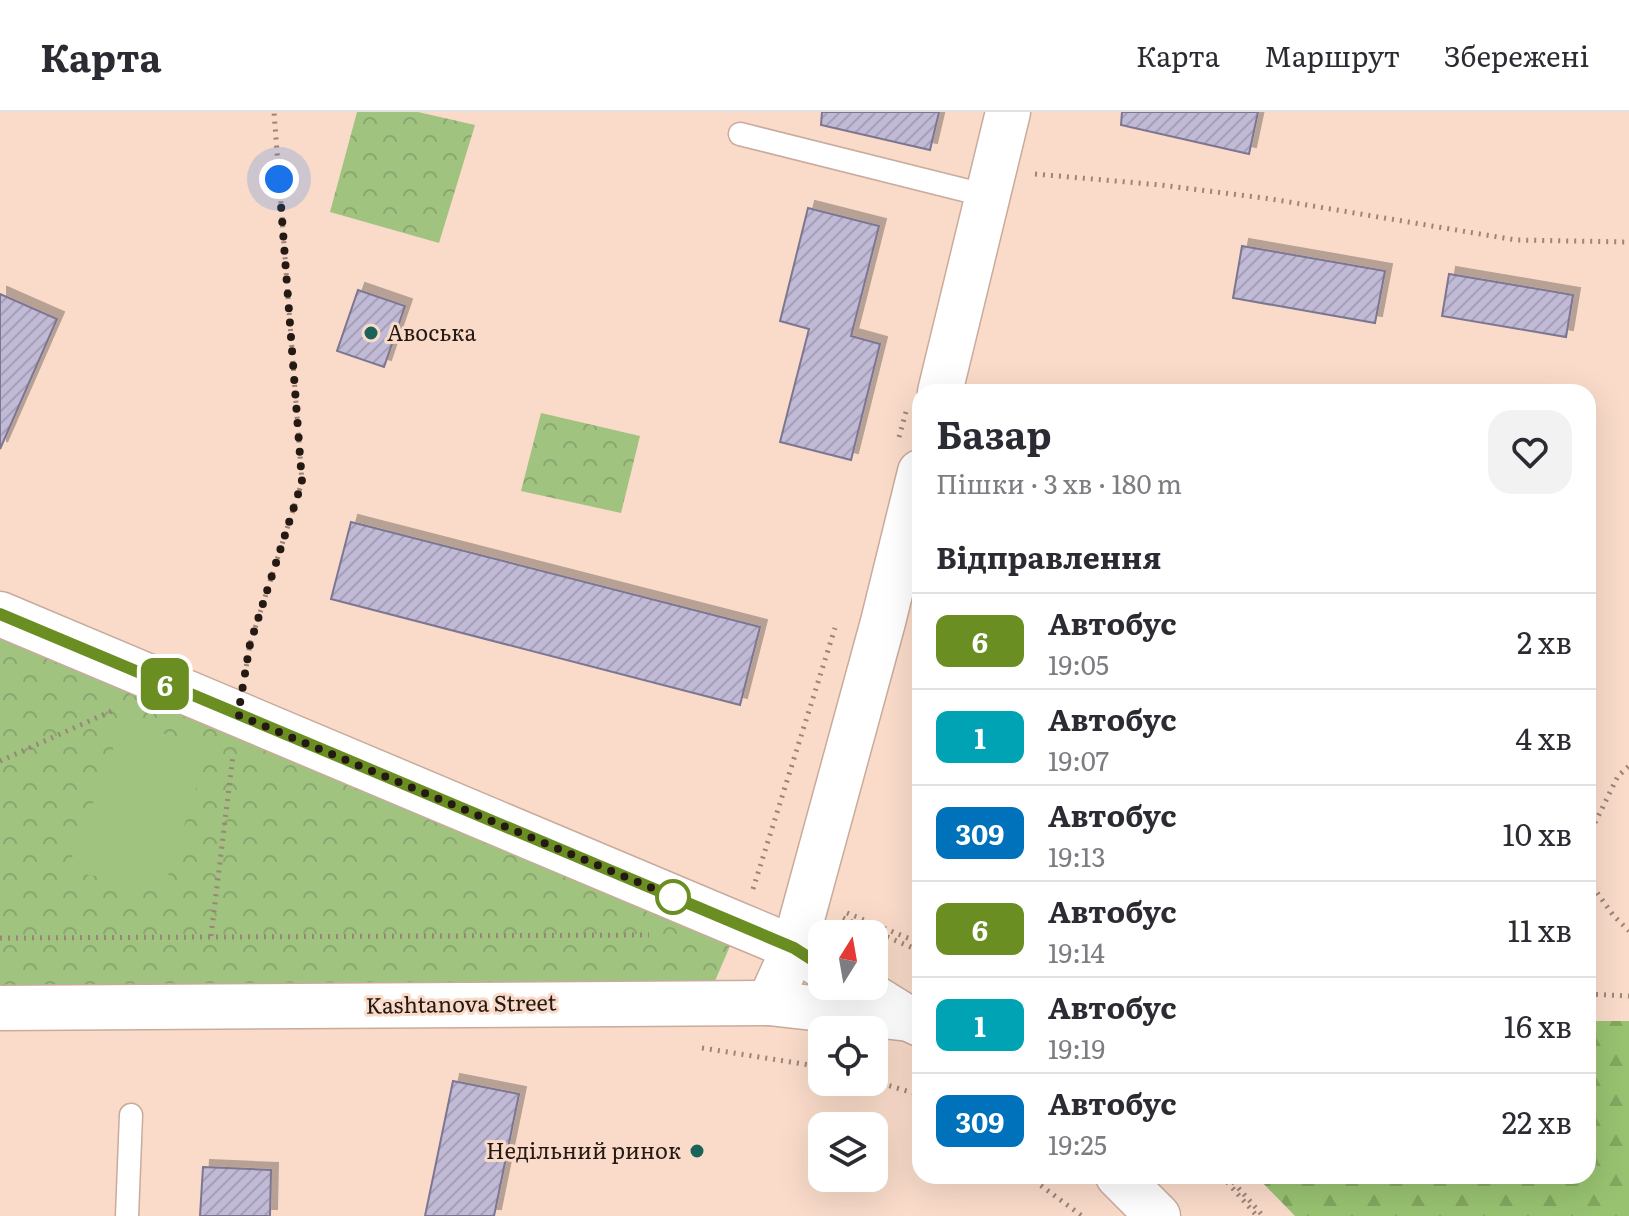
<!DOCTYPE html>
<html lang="uk">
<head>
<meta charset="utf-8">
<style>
	body { margin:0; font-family:Literata,serif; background:#f2f2f3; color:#2b2b33; height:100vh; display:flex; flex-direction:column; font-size:30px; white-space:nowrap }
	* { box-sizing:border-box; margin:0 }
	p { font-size:26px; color:#7c7c81 }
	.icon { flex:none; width:44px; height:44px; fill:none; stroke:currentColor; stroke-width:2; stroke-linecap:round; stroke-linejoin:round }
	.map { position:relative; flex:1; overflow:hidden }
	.drawer { position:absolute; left:912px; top:272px; width:684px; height:800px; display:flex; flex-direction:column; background:#fff; border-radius:24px; box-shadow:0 8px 32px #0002 }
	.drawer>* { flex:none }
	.badge { padding:0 16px; border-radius:12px; font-size:28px; line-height:52px }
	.needle { width:52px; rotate:11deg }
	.buttons { position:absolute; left:808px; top:808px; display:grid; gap:16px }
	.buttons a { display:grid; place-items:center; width:80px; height:80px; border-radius:16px; background:#fff; box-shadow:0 8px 32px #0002; font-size:40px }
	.you { position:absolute; width:40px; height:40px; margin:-20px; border:6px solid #fff; border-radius:50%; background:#1a73e8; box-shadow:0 0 0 12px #1a73e833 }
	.map>.badge { position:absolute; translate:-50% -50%; box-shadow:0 0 0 4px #fff }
	h2 { padding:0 24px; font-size:30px; line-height:72px }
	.round { display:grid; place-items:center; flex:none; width:84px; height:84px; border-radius:24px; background:#f2f2f3 }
	.summary { display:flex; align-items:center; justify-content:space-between; height:136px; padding:0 24px }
	h1 { font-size:38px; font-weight:700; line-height:60px }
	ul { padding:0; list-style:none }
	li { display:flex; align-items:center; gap:24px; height:96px; padding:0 24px; border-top:2px solid #e1e1e2 }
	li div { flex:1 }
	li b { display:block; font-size:30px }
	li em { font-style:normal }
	li .badge { min-width:88px; font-weight:700; text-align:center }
	header { display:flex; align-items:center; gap:48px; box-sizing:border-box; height:112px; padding:0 40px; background:#fff; border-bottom:2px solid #e1e1e2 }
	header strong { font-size:38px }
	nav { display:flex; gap:44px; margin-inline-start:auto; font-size:28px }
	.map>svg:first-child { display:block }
	.forest { fill:url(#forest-firs) }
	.park { fill:url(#park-crowns) }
	.garden { fill:#a0c380 }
	.building { fill:url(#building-hatch); stroke:#7d7691; stroke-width:2; filter:url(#shadow) }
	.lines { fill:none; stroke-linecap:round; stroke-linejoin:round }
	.service-casing { stroke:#c9ab9c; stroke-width:25 }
	.minor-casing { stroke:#c9ab9c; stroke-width:47 }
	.secondary-casing { stroke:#c9ab9c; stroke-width:47 }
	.path { stroke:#9b8478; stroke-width:5; stroke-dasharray:2 6; stroke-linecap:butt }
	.service { stroke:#fff; stroke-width:22 }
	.minor { stroke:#fff; stroke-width:44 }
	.secondary { stroke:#fff; stroke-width:44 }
	.line-casing { stroke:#fff; stroke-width:18 }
	.line { stroke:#6b8e23; stroke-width:12 }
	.walk { stroke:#241913; stroke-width:8; stroke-dasharray:0 14.4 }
	.poi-dot { fill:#18635a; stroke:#fadbca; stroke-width:3 }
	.stop-dot { fill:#fff; stroke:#6b8e23; stroke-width:4 }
	.labels { text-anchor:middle; stroke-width:6; stroke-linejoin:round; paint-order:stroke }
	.poi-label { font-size:22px; fill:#241913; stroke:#fadbca; text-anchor:start }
	.street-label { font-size:22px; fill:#241913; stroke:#fadbca }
</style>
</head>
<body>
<header>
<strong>Карта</strong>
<nav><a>Карта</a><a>Маршрут</a><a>Збережені</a></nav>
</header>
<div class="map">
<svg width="1629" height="1104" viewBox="0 0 1629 1104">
	<defs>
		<pattern id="forest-firs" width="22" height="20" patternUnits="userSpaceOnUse" patternTransform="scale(2)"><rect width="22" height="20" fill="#98c270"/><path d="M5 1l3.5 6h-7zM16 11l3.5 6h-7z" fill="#83a660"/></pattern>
		<pattern id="park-crowns" width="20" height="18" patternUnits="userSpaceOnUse" patternTransform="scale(2)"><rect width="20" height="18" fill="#a0c380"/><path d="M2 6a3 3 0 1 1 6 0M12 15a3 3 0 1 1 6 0" fill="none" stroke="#8aa76e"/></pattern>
		<pattern id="building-hatch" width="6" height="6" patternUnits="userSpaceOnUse" patternTransform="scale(2)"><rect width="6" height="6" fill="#c1bad6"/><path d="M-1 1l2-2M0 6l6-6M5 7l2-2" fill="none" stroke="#a69fb7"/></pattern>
		<filter id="shadow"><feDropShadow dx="7" dy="-7" stdDeviation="0" flood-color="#0004"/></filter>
	</defs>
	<rect width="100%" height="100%" fill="#fadbca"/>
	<!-- forest -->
	<polygon class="forest" points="1588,909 1629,909 1629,1104 1295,1104 1256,1064 1588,1064"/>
	<!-- park -->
	<g class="park">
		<polygon points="357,0 418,0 475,13 439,131 330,100"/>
		<polygon points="541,301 640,324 621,401 521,379"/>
		<polygon points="0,502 739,813 706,890 0,896"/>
	</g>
	<!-- garden -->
	<polygon class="garden" points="124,608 209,637 164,776 67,759"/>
	<!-- building -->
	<g class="building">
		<polygon points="822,0 939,0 930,38 821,13"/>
		<polygon points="1122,0 1258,0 1249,42 1121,13"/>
		<polygon points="808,96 879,114 851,224 880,232 851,348 780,330 809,217 780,209"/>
		<polygon points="1242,134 1385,159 1375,211 1233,186"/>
		<polygon points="1449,162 1573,183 1566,225 1442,204"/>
		<polygon points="358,178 405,194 384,255 337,239"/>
		<polygon points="0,182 57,207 0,337"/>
		<polygon points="351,410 760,515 740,593 331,487"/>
		<polygon points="453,969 519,982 494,1104 425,1104"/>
		<polygon points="203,1055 271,1058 270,1104 200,1104"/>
	</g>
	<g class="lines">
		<defs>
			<g id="service">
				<polyline points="740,22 988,84"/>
				<polyline points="127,1104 131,1003"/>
			</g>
			<g id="minor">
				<polyline points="940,280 1008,0"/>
				<polyline points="0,502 739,813 794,836 822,854"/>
				<polyline points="856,874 909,907"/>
				<polyline points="769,891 794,836 883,510 920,360"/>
			</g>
			<g id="secondary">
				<polyline points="0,896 769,891 909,907 920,912"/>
				<polyline points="1118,1064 1158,1104"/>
			</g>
		</defs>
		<!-- service casing -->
		<use href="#service" class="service-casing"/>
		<!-- minor casing -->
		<use href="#minor" class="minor-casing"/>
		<!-- secondary casing -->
		<use href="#secondary" class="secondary-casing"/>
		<!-- path -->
		<g class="path">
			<polyline points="1035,62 1161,73 1271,87 1516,128 1629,130"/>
			<polyline points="899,325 906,300"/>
			<polyline points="245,562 250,532 302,370 274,0"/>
			<polyline points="0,649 116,597"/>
			<polyline points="1588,725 1618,664 1629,654"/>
			<polyline points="1588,768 1613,803 1629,819"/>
			<polyline points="753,777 835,516"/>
			<polyline points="847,801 920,831"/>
			<polyline points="843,806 920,839"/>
			<polyline points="211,824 233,643"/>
			<polyline points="0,826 649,823"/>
			<polyline points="1588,882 1629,884"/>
			<polyline points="702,936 822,955"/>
			<polyline points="874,969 920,983"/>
			<polyline points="1028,1064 1082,1104"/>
			<polyline points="1222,1064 1257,1104"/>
			<polyline points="1228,1064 1263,1104"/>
		</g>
		<!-- service -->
		<use href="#service" class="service"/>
		<!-- minor -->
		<use href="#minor" class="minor"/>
		<!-- secondary -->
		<use href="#secondary" class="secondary"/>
	</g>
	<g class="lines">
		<defs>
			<polyline id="line" points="0,502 697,795 794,836 822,854"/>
		</defs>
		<!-- line casing -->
		<use href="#line" class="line-casing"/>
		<!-- line -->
		<use href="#line" class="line"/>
		<!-- walk -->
		<polyline class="walk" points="279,67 302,370 250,532 238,603 676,786 673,785"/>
	</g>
	<!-- markers -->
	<g class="poi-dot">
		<circle cx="371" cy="221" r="8"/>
		<circle cx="697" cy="1039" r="8"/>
	</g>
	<circle class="stop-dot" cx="673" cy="785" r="16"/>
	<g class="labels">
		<!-- poi labels -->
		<g class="poi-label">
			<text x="387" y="229">Авоська</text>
			<text x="681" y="1047" text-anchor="end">Недільний ринок</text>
		</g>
		<!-- street labels -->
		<g class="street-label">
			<text transform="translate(461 892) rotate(-1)" y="8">Kashtanova Street</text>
		</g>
	</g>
</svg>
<div class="buttons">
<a><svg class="needle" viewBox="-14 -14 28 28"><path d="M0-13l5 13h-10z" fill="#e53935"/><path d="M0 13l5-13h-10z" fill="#7c7c81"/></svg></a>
<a><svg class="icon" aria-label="locate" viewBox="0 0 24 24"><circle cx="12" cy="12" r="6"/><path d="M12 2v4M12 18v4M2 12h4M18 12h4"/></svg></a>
<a><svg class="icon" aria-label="layers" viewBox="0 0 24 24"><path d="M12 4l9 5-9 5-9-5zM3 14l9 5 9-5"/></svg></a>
</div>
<div class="you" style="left:279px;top:67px"></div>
<b class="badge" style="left:165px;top:572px;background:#6b8e23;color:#fff">6</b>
<section class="drawer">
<div class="summary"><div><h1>Базар</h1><p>Пішки · 3 хв · 180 m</p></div><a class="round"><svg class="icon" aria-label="heart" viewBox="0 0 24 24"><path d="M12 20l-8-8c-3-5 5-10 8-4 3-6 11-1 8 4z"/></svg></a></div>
<h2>Відправлення</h2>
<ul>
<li><span class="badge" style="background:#6b8e23;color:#fff">6</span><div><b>Автобус</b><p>19:05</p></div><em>2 хв</em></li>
<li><span class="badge" style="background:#00a3b4;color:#fff">1</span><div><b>Автобус</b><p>19:07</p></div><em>4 хв</em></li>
<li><span class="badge" style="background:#0072bc;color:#fff">309</span><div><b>Автобус</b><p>19:13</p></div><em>10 хв</em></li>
<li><span class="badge" style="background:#6b8e23;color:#fff">6</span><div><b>Автобус</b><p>19:14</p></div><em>11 хв</em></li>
<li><span class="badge" style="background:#00a3b4;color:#fff">1</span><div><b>Автобус</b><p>19:19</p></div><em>16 хв</em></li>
<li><span class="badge" style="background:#0072bc;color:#fff">309</span><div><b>Автобус</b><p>19:25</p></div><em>22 хв</em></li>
</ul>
</section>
</div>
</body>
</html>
